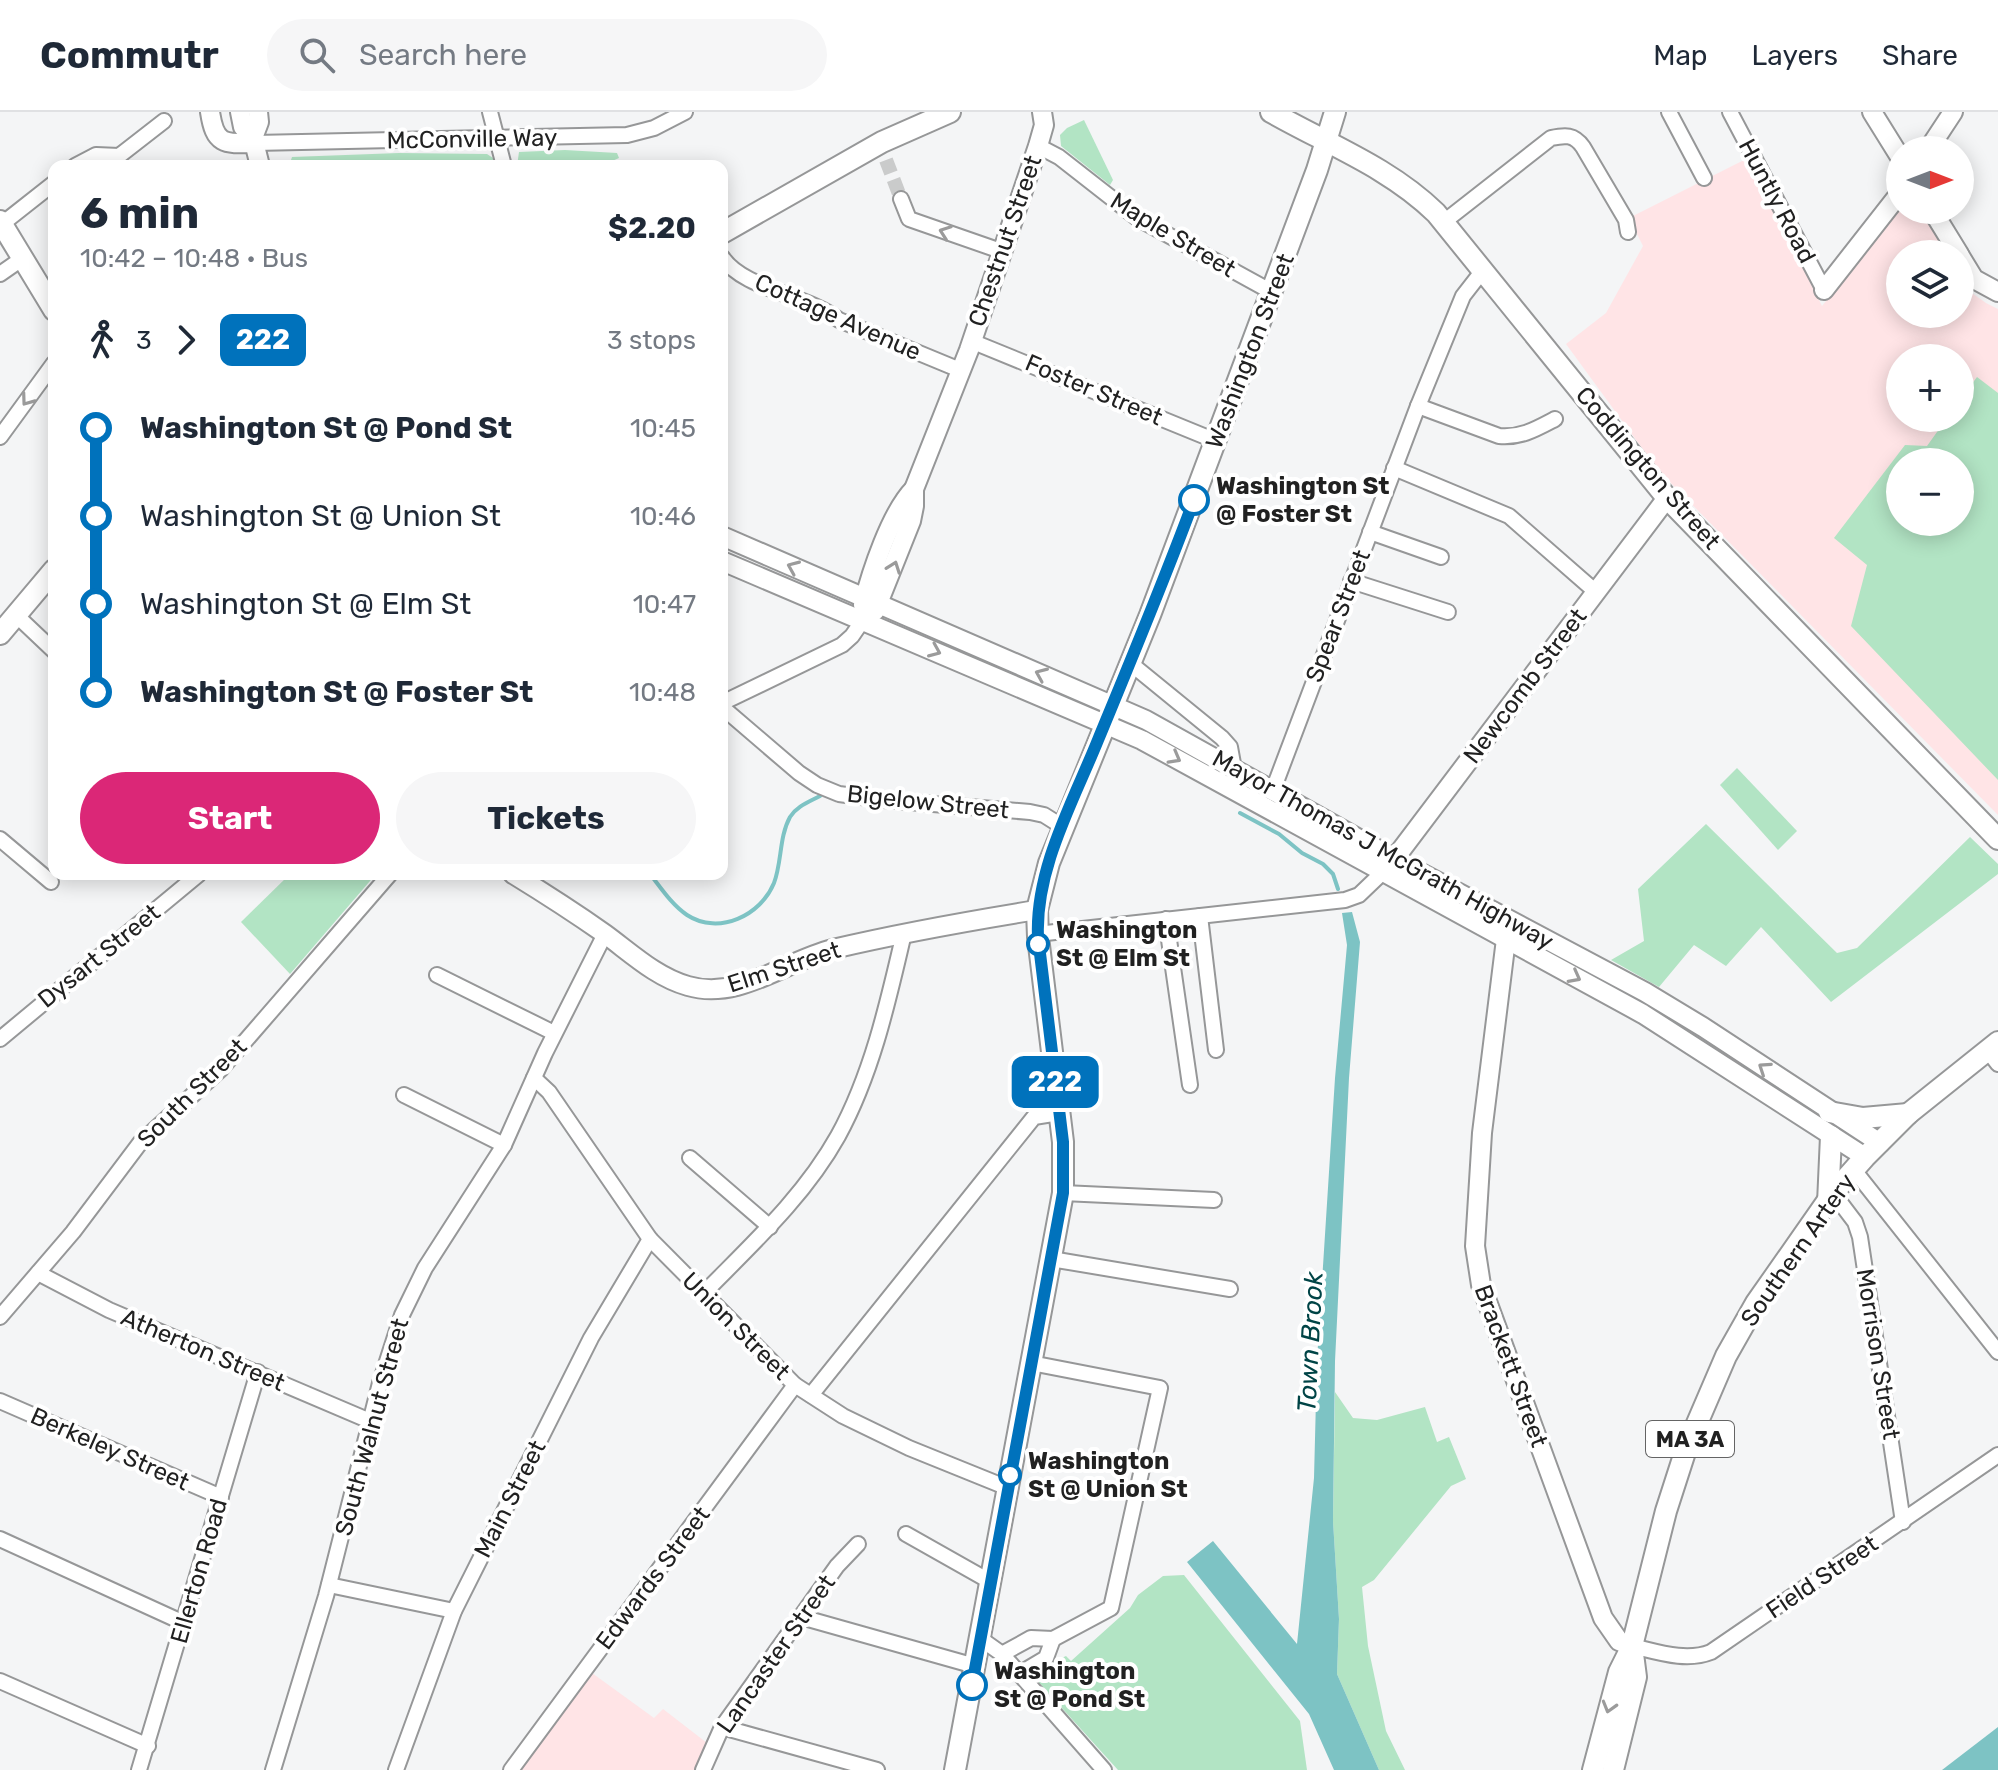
<!DOCTYPE html>
<html lang="en">
<head>
<meta charset="utf-8">
<style>
	body { margin:0; font-family:Rubik,sans-serif; background:#f6f6f7; color:#1f2937; height:100vh; display:flex; flex-direction:column; font-size:30px; white-space:nowrap }
	* { box-sizing:border-box; margin:0 }
	p { font-size:26px; color:#747a83 }
	.icon { flex:none; width:44px; height:44px; fill:none; stroke:currentColor; stroke-width:2; stroke-linecap:round; stroke-linejoin:round }
	.map { position:relative; flex:1; overflow:hidden }
	.side { position:absolute; left:48px; top:48px; width:680px; height:720px; display:flex; flex-direction:column; background:#fff; border-radius:16px; box-shadow:0 4px 20px #0003 }
	.side>* { flex:none }
	.badge { padding:0 16px; border-radius:12px; font-size:28px; line-height:52px }
	.needle { width:52px; rotate:90deg }
	.controls { position:absolute; left:1886px; top:24px; display:grid; gap:16px }
	.controls a { display:grid; place-items:center; width:88px; height:88px; border-radius:50%; background:#fff; box-shadow:0 4px 20px #0003; font-size:40px }
	.map>.badge { position:absolute; translate:-50% -50%; box-shadow:0 0 0 4px #fff }
	.legs { display:flex; align-items:center; gap:12px; height:88px; padding:0 32px; font-size:26px }
	.legs p { margin-inline-start:auto }
	.summary { display:flex; align-items:center; justify-content:space-between; height:136px; padding:0 32px }
	h1 { font-size:44px; font-weight:700; line-height:60px }
	.primary-button { display:flex; gap:16px; margin-top:auto; padding:16px 32px }
	.primary-button a { flex:1; height:92px; border-radius:48px; background:#db2777; color:#fff; font-size:32px; font-weight:700; line-height:92px; text-align:center }
	.primary-button a+a { background:#f6f6f7; color:#1f2937 }
	ul { padding:0 32px; list-style:none }
	li { display:flex; align-items:center; gap:28px; height:88px; font-size:30px }
	li i { display:grid; place-items:center; width:12px; height:100%; margin:0 10px; background:currentColor }
	li i::after { content:''; width:20px; height:20px; margin:-10px; border:6px solid; border-radius:50%; background:#fff }
	li p { margin-inline-start:auto }
	li:first-child i { background:linear-gradient(#0000 50%,currentColor 0) }
	li:last-child i { background:linear-gradient(currentColor 50%,#0000 0) }
	header { display:flex; align-items:center; gap:48px; box-sizing:border-box; height:112px; padding:0 40px; background:#fff; border-bottom:2px solid #e0e1e3 }
	header strong { font-size:38px }
	nav { display:flex; gap:44px; margin-inline-start:auto; font-size:28px }
	.search { width:560px; height:72px; background:#f6f6f7; display:flex; align-items:center; gap:20px; box-sizing:border-box; padding:0 28px; border-radius:44px; color:#747a83; font-size:30px }
	.map>svg:first-child { display:block }
	.education { fill:#ffe4e6; fill-rule:evenodd }
	.green { fill:#b2e4c4; fill-rule:evenodd }
	.water { fill:#7dc3c4 }
	.lines { fill:none; stroke-linecap:round; stroke-linejoin:round }
	.stream { stroke:#7dc3c4; stroke-width:4 }
	.street-tunnel { stroke:#cacbcb; stroke-width:14; stroke-dasharray:14 7; stroke-linecap:butt }
	.street-casing { stroke:#969798; stroke-width:18 }
	.secondary-casing { stroke:#969798; stroke-width:22 }
	.primary-casing { stroke:#969798; stroke-width:24 }
	.street { stroke:#fff; stroke-width:14 }
	.secondary { stroke:#fff; stroke-width:18 }
	.primary { stroke:#fff; stroke-width:20 }
	.oneway { stroke:#9b9b9b }
	.line-1-casing { stroke:#fff; stroke-width:18 }
	.line-1 { stroke:#0072bc; stroke-width:12 }
	.stop-1-dot { fill:#fff; stroke:#0072bc; stroke-width:4 }
	.labels { text-anchor:middle; stroke-width:8; stroke-linejoin:round; paint-order:stroke }
	.shield { fill:#fff; stroke:#646464; stroke-width:2 }
	.shield-label { font-size:22px; font-weight:bold; fill:#212121 }
	.street-label { font-size:24px; fill:#212121; stroke:#fff }
	.stop-label { font-size:24px; font-weight:bold; fill:#212121; stroke:#fff; text-anchor:start }
	.water-label { font-size:26px; font-style:italic; fill:#004446; stroke:#fff }
</style>
</head>
<body>
<header>
<strong>Commutr</strong>
<div class="search"><svg class="icon" aria-label="search" viewBox="0 0 24 24"><circle cx="10" cy="10" r="6"/><path d="M15 15l6 6"/></svg>Search here</div>
<nav><a>Map</a><a>Layers</a><a>Share</a></nav>
</header>
<div class="map">
<svg width="1998" height="1658" viewBox="0 0 1998 1658">
	<rect width="100%" height="100%" fill="#f4f5f6"/>
	<!-- education -->
	<g class="education">
		<path d="M1748,46L1822,194L1900,97L1920,98L1947,142H1900V202H1960V163L1969,179L1986,191L1998,197V703L1658,358L1566,232L1606,201L1643,134L1629,106ZM1900,246H1960V306H1900ZM1900,350H1960V410H1900Z"/>
		<polygon points="592,1561 654,1606 663,1597 707,1631 695,1658 519,1658"/>
	</g>
	<!-- green -->
	<g class="green">
		<polygon points="1084,8 1113,68 1110,73 1061,34 1060,23 1067,16"/>
		<polygon points="565,38 617,41 619,46 601,54 517,54 519,40"/>
		<polygon points="399,41 487,42 493,46 496,54 289,54 292,45"/>
		<path d="M1977,265L1998,281V668L1851,514L1867,453L1834,426L1905,333L1927,334L1947,306H1960V288ZM1960,350V410H1900V350Z"/>
		<polygon points="1737,656 1797,719 1778,738 1720,673"/>
		<polygon points="1706,712 1837,841 1857,836 1970,725 1998,752 1998,762 1831,890 1761,815 1726,854 1694,833 1659,875 1611,848 1644,829 1638,777"/>
		<polygon points="290,762 376,762 290,862 241,810"/>
		<polygon points="1335,1280 1353,1306 1377,1308 1425,1295 1437,1330 1449,1325 1466,1367 1451,1374 1374,1468 1362,1475 1368,1534 1386,1619 1405,1658 1379,1658 1337,1562 1339,1507 1333,1409"/>
		<polygon points="1184,1463 1300,1609 1307,1658 1118,1658 1032,1563 1037,1557 1066,1544 1071,1549 1130,1496 1138,1483 1163,1464"/>
	</g>
	<!-- water -->
	<g class="water">
		<polygon points="1352,800 1360,830 1349,966 1335,1249 1333,1409 1339,1507 1337,1562 1379,1658 1334,1658 1309,1602 1187,1450 1213,1429 1297,1532 1314,1366 1317,1248 1335,966 1347,833 1342,801"/>
		<polygon points="1998,1615 1998,1658 1942,1658"/>
	</g>
	<g class="lines">
		<!-- stream -->
		<g class="stream">
			<polyline points="1240,701 1279,722 1302,741 1323,752 1333,762 1338,777"/>
			<path d="M650,762C661,776 672,793 687,803C719,824 761,803 774,771C782,750 779,725 790,705C797,694 809,690 820,684"/>
		</g>
		<!-- street-tunnel -->
		<polyline class="street-tunnel" points="886,48 901,87"/>
		<defs>
			<g id="street">
				<polyline points="490,0 504,54"/>
				<polyline points="1669,0 1704,66"/>
				<polyline points="1730,0 1824,178"/>
				<polyline points="255,31 627,23 654,16 685,0"/>
				<polyline points="1038,34 1059,45 1137,106 1272,180"/>
				<polyline points="75,54 96,43 119,44 164,9"/>
				<polyline points="901,87 909,107 1001,139"/>
				<path d="M1445,109L1551,26C1565,23 1574,22 1583,35L1626,108L1628,120"/>
				<polyline points="2,112 54,71"/>
				<path d="M722,145C743,177 807,183 839,208L960,258"/>
				<polyline points="0,162 23,146"/>
				<polyline points="971,229 1216,329"/>
				<path d="M1418,294L1499,324C1521,326 1536,317 1555,307"/>
				<polyline points="0,325 54,251"/>
				<polyline points="1394,356 1509,404 1596,480"/>
				<polyline points="1370,420 1441,445"/>
				<polyline points="1351,469 1448,500"/>
				<polyline points="16,503 54,539"/>
				<polyline points="1130,551 1222,626 1230,635 1234,657"/>
				<polyline points="722,591 842,533 852,524 863,508"/>
				<polyline points="722,595 799,661 817,673 839,682 884,688 1030,700 1044,703 1063,715"/>
				<polyline points="1273,678 1418,294 1463,184 1484,157"/>
				<polyline points="0,727 51,770"/>
				<polyline points="1200,804 1216,938"/>
				<polyline points="1166,807 1190,973"/>
				<polyline points="1037,822 1345,788 1359,783 1382,761"/>
				<polyline points="437,863 554,921"/>
				<polyline points="0,927 199,762"/>
				<polyline points="1988,939 1998,952"/>
				<polyline points="534,966 549,980 650,1127 795,1273 843,1304 909,1336 1008,1376"/>
				<polyline points="404,983 504,1033"/>
				<polyline points="690,1046 770,1115"/>
				<polyline points="1854,1058 1998,1240"/>
				<polyline points="1063,1081 1214,1088"/>
				<polyline points="1833,1081 1855,1110 1860,1125 1903,1410"/>
				<polyline points="1051,1147 1230,1177"/>
				<polyline points="38,1161 109,1198 370,1309"/>
				<path d="M703,1182C751,1133 804,1085 838,1024C872,962 888,890 904,821"/>
				<polyline points="0,1205 73,1120 140,1031 221,957 390,762"/>
				<polyline points="811,1283 1034,1005 1059,1001"/>
				<polyline points="0,1289 221,1385"/>
				<polyline points="906,1422 991,1470"/>
				<polyline points="0,1427 184,1511"/>
				<polyline points="329,1473 454,1499"/>
				<polyline points="801,1505 975,1554"/>
				<polyline points="981,1527 1002,1542 1104,1658"/>
				<path d="M1632,1534C1658,1540 1686,1550 1711,1540L1998,1343"/>
				<polyline points="1002,1542 1031,1526 1053,1527 1111,1496 1160,1276 1031,1251"/>
				<polyline points="1019,1562 1046,1546 1053,1527"/>
				<polyline points="0,1569 148,1634"/>
				<polyline points="722,1615 877,1658"/>
				<polyline points="139,1658 258,1260"/>
				<polyline points="273,1658 326,1484 380,1271 402,1203 425,1156 504,1033 545,941 605,822"/>
				<polyline points="396,1658 454,1499 591,1226 650,1127"/>
				<polyline points="511,1658 795,1273"/>
				<polyline points="703,1658 722,1615 837,1454 858,1432"/>
			</g>
			<g id="secondary">
				<path d="M210,0C215,33 224,32 255,31"/>
				<polyline points="240,0 243,15 253,26 260,54"/>
				<polyline points="1872,0 1900,45"/>
				<polyline points="253,26 259,10 258,0"/>
				<polyline points="1928,38 1953,0"/>
				<polyline points="1932,98 1959,142"/>
				<polyline points="1960,144 1974,167 1998,180"/>
				<polyline points="1824,178 1900,81"/>
				<polyline points="722,424 1146,608 1395,747 1645,880 1703,915 1880,1031"/>
				<polyline points="722,449 1142,628 1643,902 1865,1045"/>
				<path d="M863,493C871,461 891,400 914,377"/>
				<polyline points="875,499 911,409 914,394 914,377 969,238 1038,34 1044,13 1042,0"/>
				<polyline points="1389,754 1667,386"/>
				<path d="M513,762C544,781 575,801 605,822C631,841 656,865 688,874C739,889 785,849 833,837C901,821 969,809 1037,798"/>
				<polyline points="1507,819 1482,1021 1475,1134 1481,1173 1603,1506 1619,1529 1632,1534"/>
			</g>
			<g id="primary">
				<path d="M1271,0C1327,32 1389,55 1436,101L1667,386L1998,727"/>
				<polyline points="0,109 54,198"/>
				<polyline points="722,121 882,30 950,0"/>
				<polyline points="0,522 54,458"/>
				<polyline points="1829,1000 1863,1006 1908,1002"/>
				<polyline points="1828,1091 1831,1024"/>
				<polyline points="955,1658 1063,1081 1063,1030 1038,825 1037,798 1049,751 1150,503 1317,58 1335,0"/>
				<polyline points="1593,1658 1619,1560 1632,1534 1666,1399 1686,1337 1726,1244 1756,1191 1833,1081 1865,1045 1908,1002 1998,930"/>
				<polyline points="1613,1658 1636,1565 1632,1534"/>
			</g>
		</defs>
		<!-- street casing -->
		<use href="#street" class="street-casing"/>
		<!-- secondary casing -->
		<use href="#secondary" class="secondary-casing"/>
		<!-- primary casing -->
		<use href="#primary" class="primary-casing"/>
		<!-- street -->
		<use href="#street" class="street"/>
		<!-- secondary -->
		<use href="#secondary" class="secondary"/>
		<!-- primary -->
		<use href="#primary" class="primary"/>
	</g>
	<!-- one-way arrows -->
	<defs><path id="oneway-chevron" d="M-2-3.5L2.5 0L-2 3.5" fill="none" stroke-width="1.6" stroke-linecap="round" stroke-linejoin="round" transform="scale(2)"/></defs>
	<g class="oneway">
		<use href="#oneway-chevron" transform="translate(945 120) rotate(-160)"/>
		<use href="#oneway-chevron" transform="translate(27 288) rotate(126)"/>
		<use href="#oneway-chevron" transform="translate(793 455) rotate(-157)"/>
		<use href="#oneway-chevron" transform="translate(894 455) rotate(-70)"/>
		<use href="#oneway-chevron" transform="translate(935 539) rotate(23)"/>
		<use href="#oneway-chevron" transform="translate(1041 562) rotate(-157)"/>
		<use href="#oneway-chevron" transform="translate(1175 646) rotate(29)"/>
		<use href="#oneway-chevron" transform="translate(1575 865) rotate(28)"/>
		<use href="#oneway-chevron" transform="translate(1764 956) rotate(-146)"/>
		<use href="#oneway-chevron" transform="translate(1609 1595) rotate(106)"/>
	</g>
	<g class="lines">
		<defs>
			<path id="line-1" d="M972,1573L1063,1081V1030L1038,825C1035,757 1073,690 1098,628C1131,548 1164,469 1194,388"/>
		</defs>
		<!-- line-1 casing -->
		<use href="#line-1" class="line-1-casing"/>
		<!-- line-1 -->
		<use href="#line-1" class="line-1"/>
	</g>
	<!-- markers -->
	<g class="stop-1-dot">
		<circle cx="1194" cy="388" r="14"/>
		<circle cx="1038" cy="832" r="10"/>
		<circle cx="1010" cy="1363" r="10"/>
		<circle cx="972" cy="1573" r="14"/>
	</g>
	<g class="labels">
		<!-- shield labels -->
		<rect class="shield" x="1646" y="1309" width="88" height="36" rx="6"/>
		<g class="shield-label">
			<text x="1690" y="1335">MA 3A</text>
		</g>
		<!-- street labels -->
		<g class="street-label">
			<text transform="translate(472 27) rotate(-1)" y="8">McConville Way</text>
			<text transform="translate(1777 89) rotate(62)" y="8">Huntly Road</text>
			<text transform="translate(1173 123) rotate(31)" y="8">Maple Street</text>
			<text transform="translate(1005 129) rotate(-71)" y="8">Chestnut Street</text>
			<text transform="translate(838 205) rotate(24)" y="8">Cottage Avenue</text>
			<text transform="translate(1250 239) rotate(-69)" y="8">Washington Street</text>
			<text transform="translate(1094 278) rotate(23)" y="8">Foster Street</text>
			<text transform="translate(1648 356) rotate(49)" y="8">Coddington Street</text>
			<text transform="translate(1338 504) rotate(-69)" y="8">Spear Street</text>
			<text transform="translate(1525 574) rotate(-53)" y="8">Newcomb Street</text>
			<text transform="translate(928 690) rotate(6)" y="8">Bigelow Street</text>
			<text transform="translate(1383 738) rotate(29)" y="8">Mayor Thomas J McGrath Highway</text>
			<text transform="translate(99 844) rotate(-39)" y="8">Dysart Street</text>
			<text transform="translate(784 855) rotate(-18)" y="8">Elm Street</text>
			<text transform="translate(192 981) rotate(-45)" y="8">South Street</text>
			<text transform="translate(1798 1138) rotate(-55)" y="8">Southern Artery</text>
			<text transform="translate(736 1214) rotate(45)" y="8">Union Street</text>
			<text transform="translate(203 1238) rotate(23)" y="8">Atherton Street</text>
			<text transform="translate(1878 1242) rotate(81)" y="8">Morrison Street</text>
			<text transform="translate(1511 1254) rotate(70)" y="8">Brackett Street</text>
			<text transform="translate(372 1315) rotate(-75)" y="8">South Walnut Street</text>
			<text transform="translate(110 1337) rotate(24)" y="8">Berkeley Street</text>
			<text transform="translate(510 1387) rotate(-63)" y="8">Main Street</text>
			<text transform="translate(199 1459) rotate(-74)" y="8">Ellerton Road</text>
			<text transform="translate(1822 1465) rotate(-34)" y="8">Field Street</text>
			<text transform="translate(653 1466) rotate(-53)" y="8">Edwards Street</text>
			<text transform="translate(776 1542) rotate(-55)" y="8">Lancaster Street</text>
		</g>
		<!-- stop labels -->
		<g class="stop-label">
			<text x="1216" y="382">Washington St<tspan x="1216" dy="28">@ Foster St</tspan></text>
			<text x="1056" y="826">Washington<tspan x="1056" dy="28">St @ Elm St</tspan></text>
			<text x="1028" y="1357">Washington<tspan x="1028" dy="28">St @ Union St</tspan></text>
			<text x="994" y="1567">Washington<tspan x="994" dy="28">St @ Pond St</tspan></text>
		</g>
		<!-- water labels -->
		<g class="water-label">
			<text transform="translate(1310 1230) rotate(-87)" y="9">Town Brook</text>
		</g>
	</g>
</svg>
<div class="controls">
<a><svg class="needle" viewBox="-14 -14 28 28"><path d="M0-13l5 13h-10z" fill="#e53935"/><path d="M0 13l5-13h-10z" fill="#747a83"/></svg></a>
<a><svg class="icon" aria-label="layers" viewBox="0 0 24 24"><path d="M12 4l9 5-9 5-9-5zM3 14l9 5 9-5"/></svg></a>
<a>+</a>
<a>−</a>
</div>
<b class="badge" style="left:1055px;top:970px;background:#0072bc;color:#fff">222</b>
<section class="side">
<div class="summary"><div><h1>6 min</h1><p>10:42 – 10:48 · Bus</p></div><b>$2.20</b></div>
<div class="legs"><svg class="icon" aria-label="walk" viewBox="0 0 24 24"><circle cx="13" cy="4" r="2"/><path d="M13 8l-2 6 4 7M11 14l-3 7M7 12l3-4h3l4 4"/></svg>3<svg class="icon" aria-label="forward" viewBox="0 0 24 24"><path d="M9 5l7 7-7 7"/></svg><b class="badge" style="background:#0072bc;color:#fff">222</b><p>3 stops</p></div>
<ul>
<li><i style="color:#0072bc"></i><b>Washington St @ Pond St</b><p>10:45</p></li>
<li><i style="color:#0072bc"></i><span>Washington St @ Union St</span><p>10:46</p></li>
<li><i style="color:#0072bc"></i><span>Washington St @ Elm St</span><p>10:47</p></li>
<li><i style="color:#0072bc"></i><b>Washington St @ Foster St</b><p>10:48</p></li>
</ul>
<div class="primary-button"><a>Start</a><a>Tickets</a></div>
</section>
</div>
</body>
</html>
